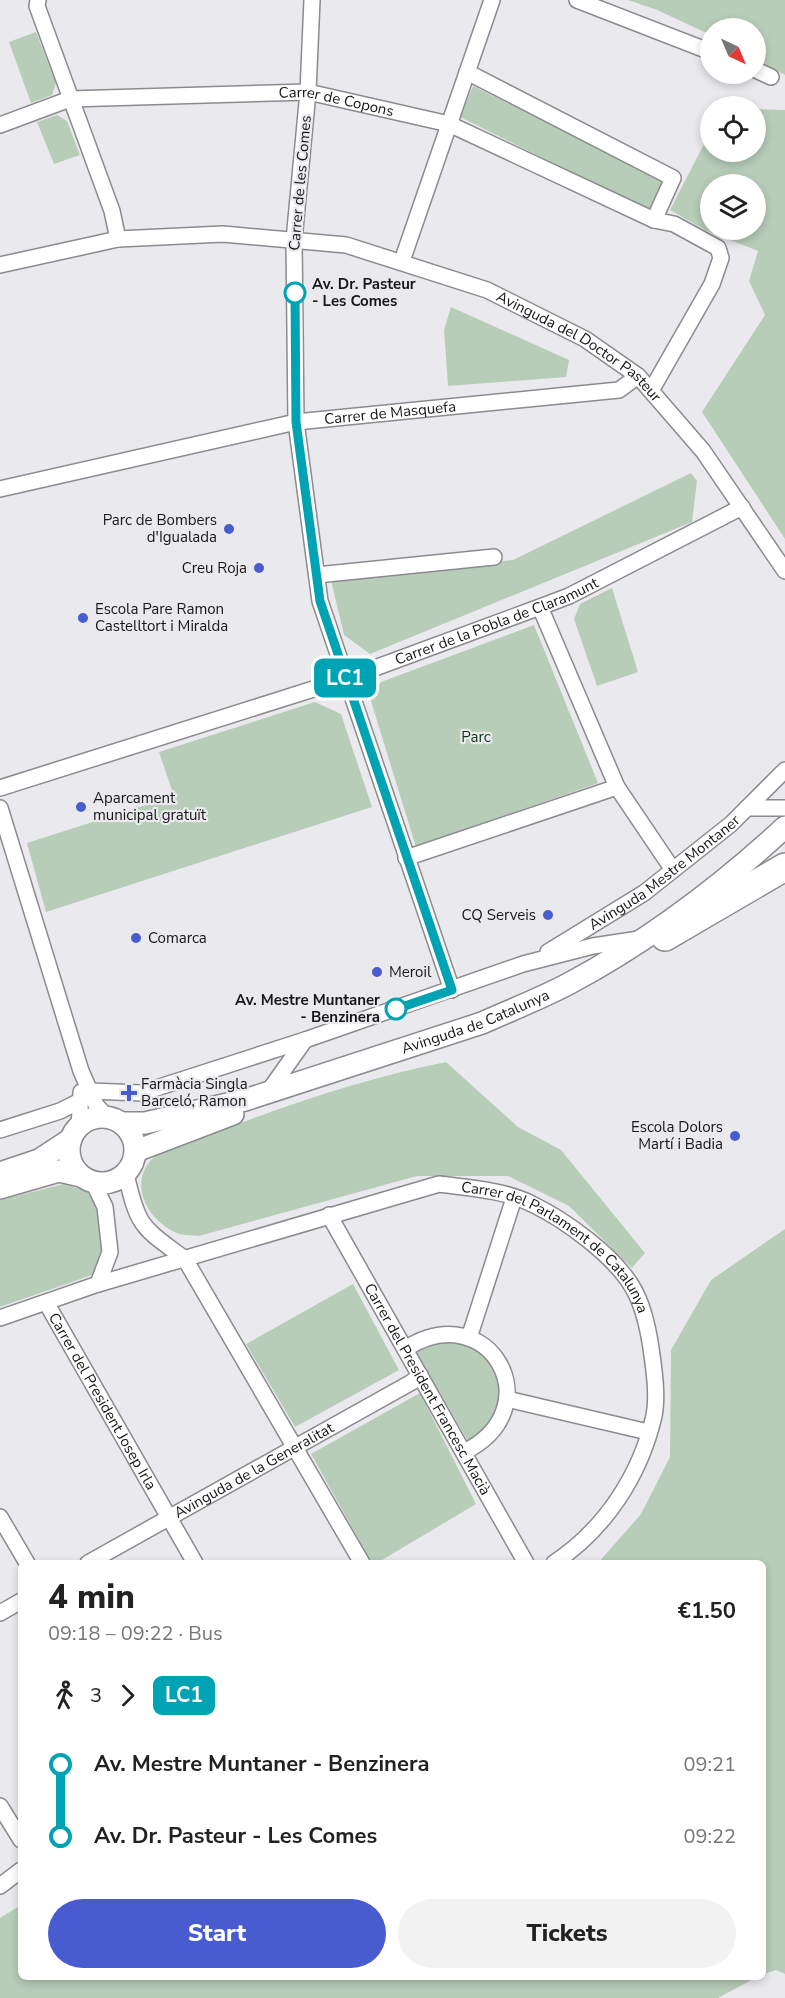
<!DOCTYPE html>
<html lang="en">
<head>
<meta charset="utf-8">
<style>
	body { margin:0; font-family:"Nunito Sans",sans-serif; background:#f2f2f2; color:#222; height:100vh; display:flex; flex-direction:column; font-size:22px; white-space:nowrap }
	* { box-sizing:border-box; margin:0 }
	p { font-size:20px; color:#767676 }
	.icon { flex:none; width:33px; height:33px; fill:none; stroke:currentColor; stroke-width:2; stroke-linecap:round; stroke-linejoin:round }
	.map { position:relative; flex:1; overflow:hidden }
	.details { position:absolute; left:18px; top:1560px; width:748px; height:420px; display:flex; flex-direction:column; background:#fff; border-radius:9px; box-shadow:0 3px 9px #0003 }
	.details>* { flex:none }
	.badge { padding:0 12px; border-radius:9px; font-size:21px; line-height:39px }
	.needle { width:39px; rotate:136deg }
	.controls { position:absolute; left:700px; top:18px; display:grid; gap:12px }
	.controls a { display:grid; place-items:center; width:66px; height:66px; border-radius:50%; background:#fff; box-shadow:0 3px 9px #0003; font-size:30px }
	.map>.badge { position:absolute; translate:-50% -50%; box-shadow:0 0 0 3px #fff }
	.legs { display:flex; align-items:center; gap:9px; height:66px; padding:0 30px; font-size:20px }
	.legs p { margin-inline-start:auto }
	.head { display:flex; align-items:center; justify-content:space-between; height:102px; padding:0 30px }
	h1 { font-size:33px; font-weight:800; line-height:45px }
	.cta { display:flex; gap:12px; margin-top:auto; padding:12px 30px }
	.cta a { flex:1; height:69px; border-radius:36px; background:#485bcf; color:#fff; font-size:24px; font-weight:800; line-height:69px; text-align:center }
	.cta a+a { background:#f2f2f2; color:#222 }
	ul { padding:0 30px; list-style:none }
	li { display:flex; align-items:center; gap:21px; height:72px; font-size:22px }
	li i { display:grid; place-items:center; width:9px; height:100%; margin:0 8px; background:currentColor }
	li i::after { content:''; width:15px; height:15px; margin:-8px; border:4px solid; border-radius:50%; background:#fff }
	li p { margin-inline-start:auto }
	li:first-child i { background:linear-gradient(#0000 50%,currentColor 0) }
	li:last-child i { background:linear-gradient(currentColor 50%,#0000 0) }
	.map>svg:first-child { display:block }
	.green { fill:#b7cdb8; fill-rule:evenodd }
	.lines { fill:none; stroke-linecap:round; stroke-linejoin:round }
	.street-casing { stroke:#8b8b8f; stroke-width:18 }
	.secondary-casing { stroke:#8b8b8f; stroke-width:24 }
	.highway-casing { stroke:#8b8b8f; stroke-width:30 }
	.street { stroke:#fff; stroke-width:15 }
	.secondary { stroke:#fff; stroke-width:21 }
	.highway { stroke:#fff; stroke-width:27 }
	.line-1-casing { stroke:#fff; stroke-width:14 }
	.line-1 { stroke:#00a3b4; stroke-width:9 }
	.stop-1-dot { fill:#fff; stroke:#00a3b4; stroke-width:3 }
	.poi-dot { fill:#485bcf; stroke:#eaeaee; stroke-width:2 }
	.labels { text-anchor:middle; stroke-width:4.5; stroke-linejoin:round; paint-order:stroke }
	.street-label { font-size:15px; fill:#161617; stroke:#eaeaee }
	.stop-label { font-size:15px; font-weight:bold; fill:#161617; stroke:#eaeaee; text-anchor:start }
	.poi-label { font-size:15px; fill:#161617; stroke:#eaeaee; text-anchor:start }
	.park-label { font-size:15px; fill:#0c3815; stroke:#eaeaee }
</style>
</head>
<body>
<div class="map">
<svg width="785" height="1998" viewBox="0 0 785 1998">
	<rect width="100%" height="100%" fill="#eaeaee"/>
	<!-- green -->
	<g class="green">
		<polygon points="628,0 785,0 785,75 756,60 756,28 711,28 711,35 657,10"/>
		<polygon points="36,32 56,83 52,95 31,103 9,42"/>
		<polygon points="473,86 664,181 649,211 460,117"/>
		<path d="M756,109L785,110V539L702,412L765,315L749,281L758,251L705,230L670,210L703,146L711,140V152H756ZM711,184H756V230H711Z"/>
		<polygon points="57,115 67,121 80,155 54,164 37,122"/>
		<polygon points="451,307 569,360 566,377 448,386 444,330"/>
		<polygon points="691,473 697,481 692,522 370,654 344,635 331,580 513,560"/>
		<polygon points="612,588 638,672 597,686 574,619 580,604"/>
		<polygon points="534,625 598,783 416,847 370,698 381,682"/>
		<polygon points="315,702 341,714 372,807 46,912 27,843 174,796 159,752"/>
		<path d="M446,1062L518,1127L561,1150L645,1253L632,1268L569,1206L508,1176H417L199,1236C193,1235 183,1236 177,1233C149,1221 128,1186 151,1160C160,1151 181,1147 193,1142C270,1110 364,1078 446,1062Z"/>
		<polygon points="64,1184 86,1191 99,1208 104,1253 92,1275 0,1307 0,1200"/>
		<polygon points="785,1229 785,1974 776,1970 764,1974 764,1563 598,1563 641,1514 670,1457 671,1350 711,1280"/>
		<polygon points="353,1284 399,1370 295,1427 246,1344"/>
		<polygon points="438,1333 489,1350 507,1399 472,1448 412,1345"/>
		<polygon points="420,1393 476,1504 377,1563 372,1563 311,1454"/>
		<polygon points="21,1905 21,1977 757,1977 718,1998 0,1998 0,1918"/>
	</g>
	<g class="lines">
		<defs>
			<g id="street">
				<polyline points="38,0 37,6 112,211 118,239"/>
				<polyline points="312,0 308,92 294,240 296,422 320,601 452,990"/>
				<polyline points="577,0 711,52"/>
				<polyline points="756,70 771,77"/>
				<polyline points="467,72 673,178 654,220"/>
				<path id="s1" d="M0,125L70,99L308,92L449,124L654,220L674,224L718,248L721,258L712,284L652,389"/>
				<polyline points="402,261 492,0"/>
				<path id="s2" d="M0,265L118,239L223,234L346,245L487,290L585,339L638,376L703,451L785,571"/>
				<path id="s3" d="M0,489L296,422L619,390L638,376"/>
				<polyline points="317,575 494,557"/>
				<polyline points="540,607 617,787 673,870"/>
				<path id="s4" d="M0,788L345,679L540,607L569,596L742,507"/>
				<polyline points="0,808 81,1071 96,1105 107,1117"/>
				<polyline points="747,808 785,808"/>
				<polyline points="406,858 617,787"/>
				<path id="s5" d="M548,952L644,893L731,824L785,770"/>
				<polyline points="90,1091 141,1093 305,1040 523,964 593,946 639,939"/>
				<polyline points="268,1092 305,1040"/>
				<polyline points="79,1127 81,1092"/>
				<polyline points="0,1130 60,1111 80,1101"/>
				<path d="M126,1174C138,1228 142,1227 185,1259L362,1563"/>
				<polyline points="93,1182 105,1207 110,1252 98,1284"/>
				<path id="s6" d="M329,1215L526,1563"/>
				<path id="s7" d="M47,1304L195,1563"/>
				<path id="s8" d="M0,1318L98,1284L439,1184C469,1188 505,1190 532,1204C565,1220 614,1255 633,1288C643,1305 648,1328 651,1348C654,1369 658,1396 654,1416C640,1476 605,1529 554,1563"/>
				<polyline points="469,1338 514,1198"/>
				<path d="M405,1349C489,1295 553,1408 464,1452"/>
				<polyline points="507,1399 648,1432"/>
				<polyline points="0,1517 27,1563"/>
				<path id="s9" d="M88,1563L412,1382L420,1375"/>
				<polyline points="0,1613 21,1601"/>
				<polyline points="0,1806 21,1840"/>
				<polyline points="0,1886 21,1870"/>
			</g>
			<g id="secondary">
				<circle cx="102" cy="1150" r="33"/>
				<path id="s10" d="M122,1123H145L245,1100L482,1023C511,1010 542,998 570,983C648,941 720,887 785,827"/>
				<polyline points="136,1151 233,1114"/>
				<polyline points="0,1173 39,1160 71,1139"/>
				<polyline points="0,1188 59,1171 81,1176"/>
			</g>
			<polyline id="highway" points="665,937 785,867"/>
		</defs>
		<!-- street casing -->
		<use href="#street" class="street-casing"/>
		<!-- secondary casing -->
		<use href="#secondary" class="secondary-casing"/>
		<!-- highway casing -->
		<use href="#highway" class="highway-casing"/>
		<!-- street -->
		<use href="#street" class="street"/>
		<!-- secondary -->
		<use href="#secondary" class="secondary"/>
		<!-- highway -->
		<use href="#highway" class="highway"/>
	</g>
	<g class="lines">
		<defs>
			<polyline id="line-1" points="295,293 296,422 320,601 452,990 396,1009"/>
		</defs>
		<!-- line-1 casing -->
		<use href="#line-1" class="line-1-casing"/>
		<!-- line-1 -->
		<use href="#line-1" class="line-1"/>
	</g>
	<!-- markers -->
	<g class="stop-1-dot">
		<circle cx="295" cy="293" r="10"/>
		<circle cx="396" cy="1009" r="10"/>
	</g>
	<g class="poi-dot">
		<circle cx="229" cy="529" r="6"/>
		<circle cx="259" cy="568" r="6"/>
		<circle cx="83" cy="618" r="6"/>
		<circle cx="81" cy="807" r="6"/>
		<circle cx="548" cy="915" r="6"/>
		<circle cx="136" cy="938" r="6"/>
		<circle cx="377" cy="972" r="6"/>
		<path d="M126 1084h6v6h6v6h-6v6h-6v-6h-6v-6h6z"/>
		<circle cx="735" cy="1136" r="6"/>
	</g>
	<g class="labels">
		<!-- street labels -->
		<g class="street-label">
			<text dy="5" stroke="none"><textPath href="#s1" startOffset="342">Carrer de Copons</textPath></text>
			<text transform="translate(300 183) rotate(-85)" y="5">Carrer de les Comes</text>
			<text dy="5" stroke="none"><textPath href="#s2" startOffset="606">Avinguda del Doctor Pasteur</textPath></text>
			<text dy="5" stroke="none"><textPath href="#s3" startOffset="398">Carrer de Masquefa</textPath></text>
			<text dy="5" stroke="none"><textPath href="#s4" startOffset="524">Carrer de la Pobla de Claramunt</textPath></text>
			<text dy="5" stroke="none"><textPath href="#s5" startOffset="141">Avinguda Mestre Montaner</textPath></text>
			<text dy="5" stroke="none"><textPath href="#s10" startOffset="369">Avinguda de Catalunya</textPath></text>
			<text dy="5" stroke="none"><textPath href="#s8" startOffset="598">Carrer del Parlament de Catalunya</textPath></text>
			<text dy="5" stroke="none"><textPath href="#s6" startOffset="200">Carrer del President Francesc Macià</textPath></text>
			<text dy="5" stroke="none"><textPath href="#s7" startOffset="112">Carrer del President Josep Irla</textPath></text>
			<text dy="5" stroke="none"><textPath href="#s9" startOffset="190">Avinguda de la Generalitat</textPath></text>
		</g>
		<!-- stop labels -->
		<g class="stop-label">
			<text x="312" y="289">Av. Dr. Pasteur<tspan x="312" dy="17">- Les Comes</tspan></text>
			<text x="380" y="1005" text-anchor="end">Av. Mestre Muntaner<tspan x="380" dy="17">- Benzinera</tspan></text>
		</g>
		<!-- poi labels -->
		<g class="poi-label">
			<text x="217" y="525" text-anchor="end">Parc de Bombers<tspan x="217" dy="17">d'Igualada</tspan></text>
			<text x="247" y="573" text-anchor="end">Creu Roja</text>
			<text x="95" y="614">Escola Pare Ramon<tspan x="95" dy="17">Castelltort i Miralda</tspan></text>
			<text x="93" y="803">Aparcament<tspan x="93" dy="17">municipal gratuït</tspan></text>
			<text x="536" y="920" text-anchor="end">CQ Serveis</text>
			<text x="148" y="943">Comarca</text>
			<text x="389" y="977">Meroil</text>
			<text x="141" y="1089">Farmàcia Singla<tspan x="141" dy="17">Barceló, Ramon</tspan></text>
			<text x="723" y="1132" text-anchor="end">Escola Dolors<tspan x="723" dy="17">Martí i Badia</tspan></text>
		</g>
		<!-- park labels -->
		<g class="park-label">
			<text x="476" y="742">Parc</text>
		</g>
	</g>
</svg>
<div class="controls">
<a><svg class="needle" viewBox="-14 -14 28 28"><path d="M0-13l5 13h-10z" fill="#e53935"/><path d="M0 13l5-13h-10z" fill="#767676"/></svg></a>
<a><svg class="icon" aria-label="locate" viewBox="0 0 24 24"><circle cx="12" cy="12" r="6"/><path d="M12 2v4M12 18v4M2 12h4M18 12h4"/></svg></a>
<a><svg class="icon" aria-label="layers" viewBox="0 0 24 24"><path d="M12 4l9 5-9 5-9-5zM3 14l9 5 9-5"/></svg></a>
</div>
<b class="badge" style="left:345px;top:678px;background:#00a3b4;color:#fff">LC1</b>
<section class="details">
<div class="head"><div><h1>4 min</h1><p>09:18 – 09:22 · Bus</p></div><b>€1.50</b></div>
<div class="legs"><svg class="icon" aria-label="walk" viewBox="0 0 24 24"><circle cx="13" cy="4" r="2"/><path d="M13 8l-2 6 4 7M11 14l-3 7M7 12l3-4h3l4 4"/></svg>3<svg class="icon" aria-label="forward" viewBox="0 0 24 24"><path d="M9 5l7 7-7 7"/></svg><b class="badge" style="background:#00a3b4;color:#fff">LC1</b></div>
<ul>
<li><i style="color:#00a3b4"></i><b>Av. Mestre Muntaner - Benzinera</b><p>09:21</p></li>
<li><i style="color:#00a3b4"></i><b>Av. Dr. Pasteur - Les Comes</b><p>09:22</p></li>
</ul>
<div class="cta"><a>Start</a><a>Tickets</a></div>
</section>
</div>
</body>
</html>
